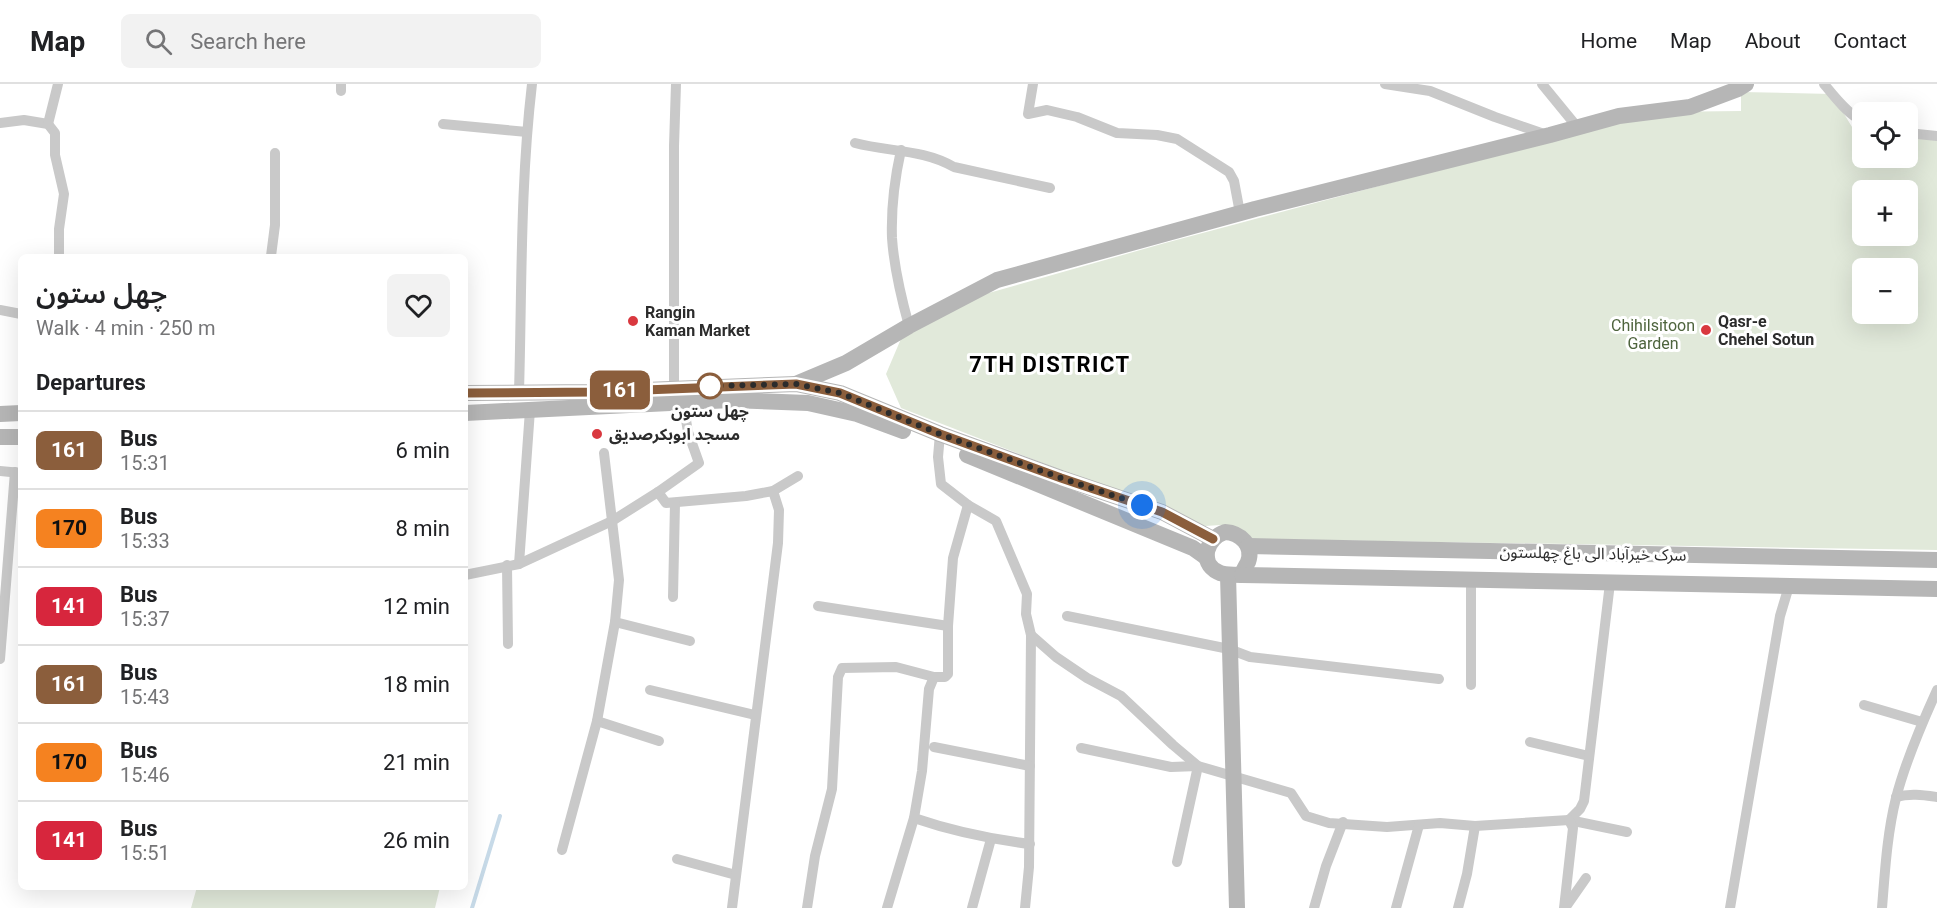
<!DOCTYPE html>
<html lang="en">
<head>
<meta charset="utf-8">
<style>
	body { margin:0; font-family:Roboto,"Noto Sans Arabic",sans-serif; background:#f2f2f2; color:#202124; height:100vh; display:flex; flex-direction:column; font-size:22px; white-space:nowrap }
	* { box-sizing:border-box; margin:0 }
	p { font-size:20px; color:#757577 }
	.icon { flex:none; width:33px; height:33px; fill:none; stroke:currentColor; stroke-width:2; stroke-linecap:round; stroke-linejoin:round }
	.map { position:relative; flex:1; overflow:hidden }
	.details { position:absolute; left:18px; top:170px; width:450px; height:636px; display:flex; flex-direction:column; background:#fff; border-radius:9px; box-shadow:0 6px 24px #0002 }
	.details>* { flex:none }
	.badge { padding:0 12px; border-radius:9px; font-size:21px; line-height:39px }
	.controls { position:absolute; left:1852px; top:18px; display:grid; gap:12px }
	.controls a { display:grid; place-items:center; width:66px; height:66px; border-radius:9px; background:#fff; box-shadow:0 6px 24px #0002; font-size:30px }
	.you { position:absolute; width:30px; height:30px; margin:-15px; border:4px solid #fff; border-radius:50%; background:#1a73e8; box-shadow:0 0 0 9px #1a73e833 }
	.map>.badge { position:absolute; translate:-50% -50%; box-shadow:0 0 0 3px #fff }
	h2 { padding:0 18px; font-size:22px; line-height:54px }
	.round { display:grid; place-items:center; flex:none; width:63px; height:63px; border-radius:9px; background:#f2f2f2 }
	.head { display:flex; align-items:center; justify-content:space-between; height:102px; padding:0 18px }
	h1 { font-size:28px; font-weight:600; line-height:45px }
	ul { padding:0; list-style:none }
	li { display:flex; align-items:center; gap:18px; height:78px; padding:0 18px; border-top:2px solid #e0e0e0 }
	li div { flex:1 }
	li b { display:block; font-size:22px }
	li em { font-style:normal }
	li .badge { min-width:66px; font-weight:700; text-align:center }
	header { display:flex; align-items:center; gap:36px; box-sizing:border-box; height:84px; padding:0 30px; background:#fff; border-bottom:2px solid #e0e0e0 }
	header strong { font-size:28px }
	nav { display:flex; gap:33px; margin-inline-start:auto; font-size:21px }
	.search { width:420px; height:54px; background:#f2f2f2; display:flex; align-items:center; gap:15px; box-sizing:border-box; padding:0 21px; border-radius:9px; color:#757577; font-size:22px }
	.map>svg:first-child { display:block }
	.green { fill:#e1e9da; fill-rule:evenodd }
	.lines { fill:none; stroke-linecap:round; stroke-linejoin:round }
	.stream { stroke:#c7dae8; stroke-width:4 }
	.street { stroke:#c9c9c9; stroke-width:10 }
	.secondary { stroke:#b6b6b6; stroke-width:16 }
	.line-casing { stroke:#fff; stroke-width:14 }
	.line { stroke:#8b5e3c; stroke-width:9 }
	.walk { stroke:#2c2c2c; stroke-width:6; stroke-dasharray:0 10.8 }
	.poi-dot { fill:#d9383f; stroke:#fff; stroke-width:2 }
	.stop-dot { fill:#fff; stroke:#8b5e3c; stroke-width:3 }
	.labels { text-anchor:middle; stroke-width:6; stroke-linejoin:round; paint-order:stroke }
	.poi-label { font-size:16px; font-weight:bold; fill:#2c2c2c; stroke:#fff; text-anchor:start }
	.park-label { font-size:16px; fill:#4e643d; stroke:#fff }
	.stop-label { font-size:16px; font-weight:bold; fill:#2c2c2c; stroke:#fff }
	.street-label { font-size:16px; fill:#2c2c2c; stroke:#fff }
	.district-label { font-size:22px; font-weight:bold; letter-spacing:1.5px; fill:#000; stroke:#fff }
</style>
</head>
<body>
<header>
<strong>Map</strong>
<div class="search"><svg class="icon" aria-label="search" viewBox="0 0 24 24"><circle cx="10" cy="10" r="6"/><path d="M15 15l6 6"/></svg>Search here</div>
<nav><a>Home</a><a>Map</a><a>About</a><a>Contact</a></nav>
</header>
<div class="map">
<svg width="1937" height="824" viewBox="0 0 1937 824">
	<rect width="100%" height="100%" fill="#fff"/>
	<!-- green -->
	<g class="green">
		<path d="M1741,8L1832,10L1852,43L1863,44V74H1908V48L1937,51V466L1254,455L1221,441L1205,442L901,324L886,290L903,250L971,214L1165,159L1656,28L1741,27ZM1863,106H1908V152H1863ZM1863,184H1908V230H1863Z"/>
		<polygon points="197,803 197,802 440,803 435,824 191,824"/>
	</g>
	<g class="lines">
		<!-- stream -->
		<polyline class="stream" points="472,824 500,732"/>
		<!-- street -->
		<g class="street">
			<polyline points="341,0 341,7"/>
			<polyline points="1033,0 1028,30 1047,26 1077,33 1117,49 1157,51 1177,55 1229,88 1234,97 1240,129"/>
			<polyline points="1385,0 1430,7 1495,33 1547,51"/>
			<polyline points="1542,0 1578,44"/>
			<path d="M1824,0C1833,11 1849,32 1863,37"/>
			<polyline points="0,39 24,36 48,40 55,49 55,71 64,110 59,145 59,172"/>
			<polyline points="48,40 58,0"/>
			<polyline points="443,40 527,48"/>
			<polyline points="1908,49 1937,52"/>
			<path d="M855,59C889,68 923,65 954,83L1050,104"/>
			<path d="M901,66C895,93 891,126 892,154C894,184 901,213 909,242"/>
			<polyline points="271,172 275,141 275,69"/>
			<polyline points="0,226 21,230"/>
			<polyline points="674,303 674,62 676,0"/>
			<path d="M519,308C522,205 520,102 532,0"/>
			<polyline points="940,350 938,373 941,400 968,421 996,437 1027,510 1026,530 1031,551 1029,783 1025,824"/>
			<polyline points="0,387 21,389"/>
			<polyline points="658,408 666,419 746,412 773,407 798,392"/>
			<polyline points="519,480 530,326"/>
			<polyline points="507,481 508,560"/>
			<polyline points="465,491 519,480 612,437 658,408 699,379 688,348 683,318"/>
			<polyline points="1471,496 1471,601"/>
			<polyline points="673,513 675,419"/>
			<polyline points="818,522 948,542"/>
			<polyline points="1067,532 1229,565 1250,573 1439,595"/>
			<polyline points="615,538 690,557"/>
			<polyline points="1031,551 1056,573 1087,594 1121,612 1173,661 1198,682 1291,709 1306,732 1329,739 1387,743 1440,739 1475,742 1569,736 1627,748"/>
			<polyline points="0,575 15,388"/>
			<polyline points="650,606 755,631"/>
			<polyline points="1864,621 1922,638"/>
			<polyline points="597,637 659,657"/>
			<polyline points="1530,658 1589,672"/>
			<polyline points="934,663 1030,682"/>
			<polyline points="1081,664 1171,683 1198,682 1177,778"/>
			<path d="M1896,713C1910,709 1923,711 1937,713"/>
			<path d="M914,734C952,747 990,755 1030,760"/>
			<polyline points="1569,736 1580,725 1584,717 1610,499"/>
			<polyline points="562,766 597,637 615,538 619,496 604,369"/>
			<polyline points="677,775 736,791"/>
			<polyline points="732,824 778,459 779,426 773,407"/>
			<polyline points="807,824 815,772 832,705 838,593 842,584 896,583 934,593"/>
			<polyline points="887,824 914,734 922,687 929,605 934,593 945,593 948,590 948,542 953,474 968,421"/>
			<polyline points="972,824 991,755"/>
			<polyline points="1314,824 1326,782 1343,738"/>
			<polyline points="1396,824 1419,741"/>
			<polyline points="1458,824 1467,790 1475,742"/>
			<polyline points="1564,824 1573,744 1569,736"/>
			<polyline points="1565,824 1586,794"/>
			<polyline points="1730,824 1780,532 1789,502"/>
			<path d="M1882,824C1885,787 1887,750 1896,714C1905,679 1922,639 1937,606"/>
		</g>
		<!-- secondary -->
		<g class="secondary">
			<polyline points="796,300 846,279 909,242 997,196 1255,125 1550,51 1619,32 1690,23 1738,5 1746,0"/>
			<polyline points="465,309 595,308 796,300 840,309 940,350 1061,394 1162,428 1213,455"/>
			<polyline points="465,329 731,316 808,319 857,330 903,347"/>
			<polyline points="0,330 21,329"/>
			<polyline points="0,353 21,353"/>
			<polyline points="967,371 1193,464 1207,474"/>
			<path d="M1225,448C1240,449 1254,461 1248,478C1246,482 1243,486 1242,491C1234,490 1225,492 1218,488C1198,478 1207,454 1225,448Z"/>
			<polyline points="1248,462 1937,476"/>
			<polyline points="1228,491 1237,824"/>
			<polyline points="1242,491 1937,505"/>
		</g>
	</g>
	<g class="lines">
		<defs>
			<polyline id="line" points="465,309 595,308 796,300 840,309 940,350 1061,394 1162,428 1213,455"/>
		</defs>
		<!-- line casing -->
		<use href="#line" class="line-casing"/>
		<!-- line -->
		<use href="#line" class="line"/>
		<!-- walk -->
		<polyline class="walk" points="710,302 796,300 840,309 940,350 1061,394 1142,421"/>
	</g>
	<!-- markers -->
	<g class="poi-dot">
		<circle cx="633" cy="237" r="6"/>
		<circle cx="1706" cy="246" r="6"/>
		<circle cx="597" cy="350" r="6"/>
	</g>
	<circle class="stop-dot" cx="710" cy="302" r="12"/>
	<g class="labels">
		<!-- poi labels -->
		<g class="poi-label">
			<text x="645" y="234">Rangin<tspan x="645" dy="18">Kaman Market</tspan></text>
			<text x="1718" y="243">Qasr-e<tspan x="1718" dy="18">Chehel Sotun</tspan></text>
			<text x="609" y="356">مسجد ابوبکرصدیق</text>
		</g>
		<!-- park labels -->
		<g class="park-label">
			<text x="1653" y="247">Chihilsitoon<tspan x="1653" dy="18">Garden</tspan></text>
		</g>
		<!-- stop labels -->
		<g class="stop-label">
			<text x="710" y="333">چهل ستون</text>
		</g>
		<!-- street labels -->
		<g class="street-label">
			<text transform="translate(1593 469) rotate(1)" y="6">سرک خیرآباد الی باغ چهلستون</text>
		</g>
		<!-- district labels -->
		<g class="district-label">
			<text x="1050" y="288">7TH DISTRICT</text>
		</g>
	</g>
</svg>
<div class="controls">
<a><svg class="icon" aria-label="locate" viewBox="0 0 24 24"><circle cx="12" cy="12" r="6"/><path d="M12 2v4M12 18v4M2 12h4M18 12h4"/></svg></a>
<a>+</a>
<a>−</a>
</div>
<div class="you" style="left:1142px;top:421px"></div>
<b class="badge" style="left:620px;top:306px;background:#8b5e3c;color:#fff">161</b>
<section class="details">
<div class="head"><div><h1>چهل ستون</h1><p>Walk · 4 min · 250 m</p></div><a class="round"><svg class="icon" aria-label="heart" viewBox="0 0 24 24"><path d="M12 20l-8-8c-3-5 5-10 8-4 3-6 11-1 8 4z"/></svg></a></div>
<h2>Departures</h2>
<ul>
<li><span class="badge" style="background:#8b5e3c;color:#fff">161</span><div><b>Bus</b><p>15:31</p></div><em>6 min</em></li>
<li><span class="badge" style="background:#f58220;color:#111">170</span><div><b>Bus</b><p>15:33</p></div><em>8 min</em></li>
<li><span class="badge" style="background:#d7263d;color:#fff">141</span><div><b>Bus</b><p>15:37</p></div><em>12 min</em></li>
<li><span class="badge" style="background:#8b5e3c;color:#fff">161</span><div><b>Bus</b><p>15:43</p></div><em>18 min</em></li>
<li><span class="badge" style="background:#f58220;color:#111">170</span><div><b>Bus</b><p>15:46</p></div><em>21 min</em></li>
<li><span class="badge" style="background:#d7263d;color:#fff">141</span><div><b>Bus</b><p>15:51</p></div><em>26 min</em></li>
</ul>
</section>
</div>
</body>
</html>
